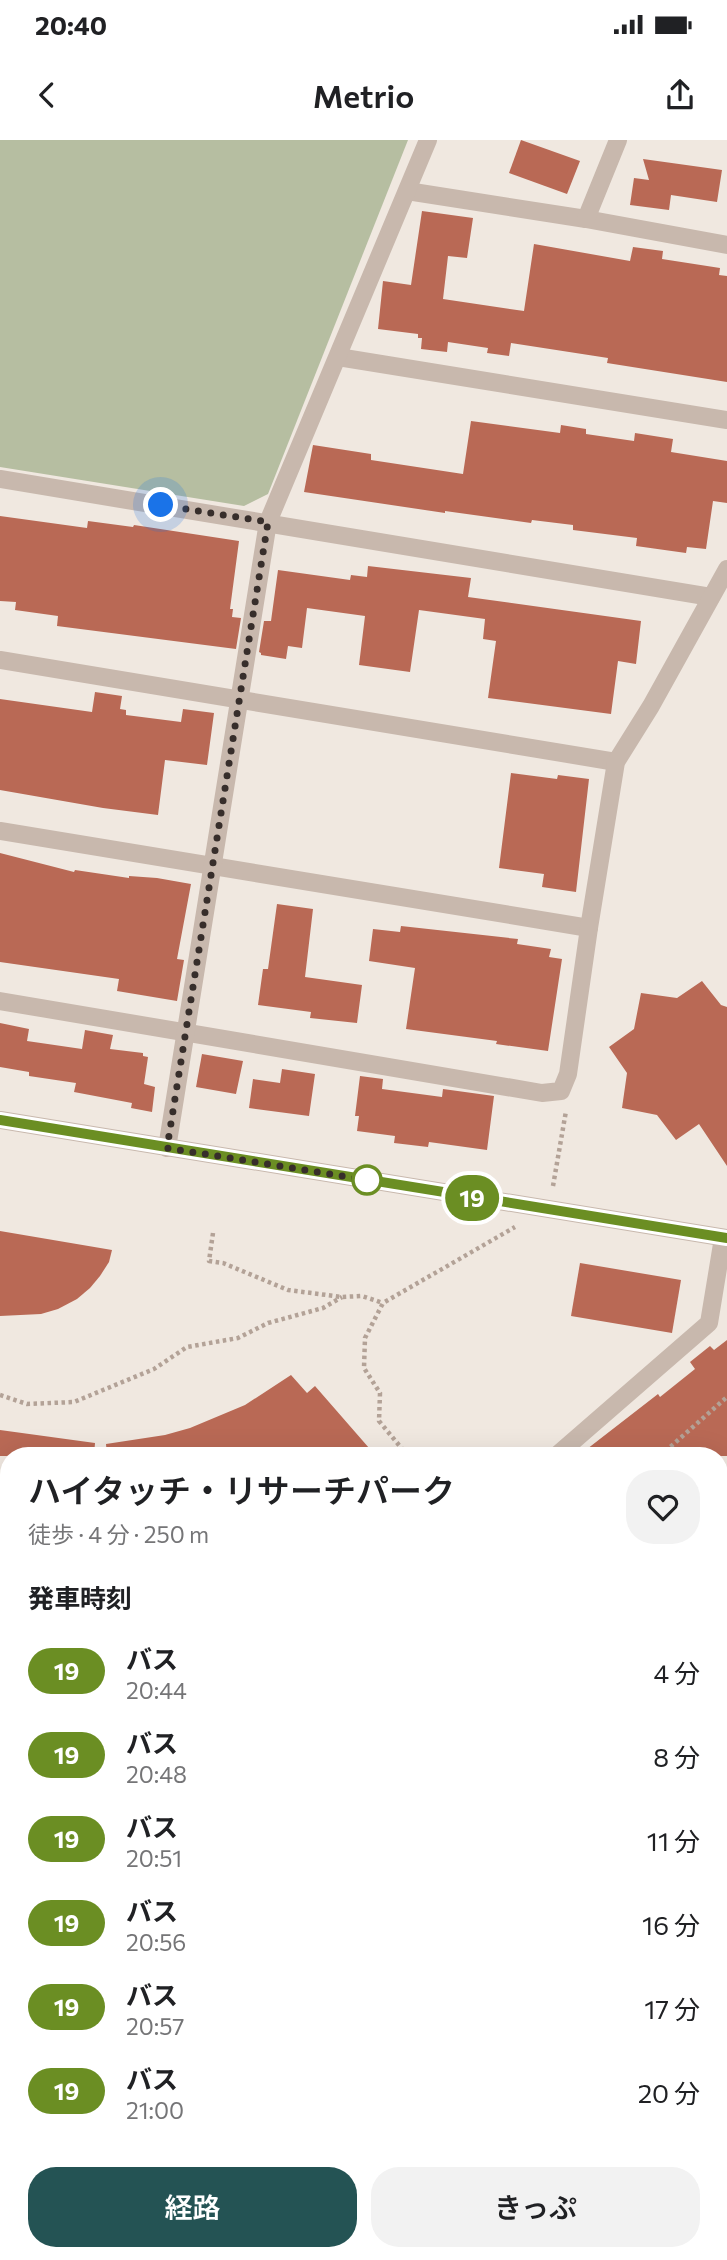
<!DOCTYPE html>
<html lang="ja">
<head>
<meta charset="utf-8">
<style>
	body { margin:0; font-family:Commissioner,"Noto Sans JP",sans-serif; background:#f2f2f2; color:#202124; height:100vh; display:flex; flex-direction:column; font-size:26px; white-space:nowrap }
	* { box-sizing:border-box; margin:0 }
	p { font-size:23px; color:#757577 }
	.icon { flex:none; width:38px; height:38px; fill:none; stroke:currentColor; stroke-width:2; stroke-linecap:round; stroke-linejoin:round }
	.map { position:relative; flex:1; overflow:hidden }
	.panel { position:absolute; left:0px; top:1307px; width:728px; height:814px; display:flex; flex-direction:column; background:#fff; border-radius:28px 28px 0 0; box-shadow:0 7px 28px #0002 }
	.panel>* { flex:none }
	.badge { padding:0 14px; border-radius:23px; font-size:24px; line-height:46px }
	.you { position:absolute; width:35px; height:35px; margin:-18px; border:5px solid #fff; border-radius:50%; background:#1a73e8; box-shadow:0 0 0 10px #1a73e833 }
	.map>.badge { position:absolute; translate:-50% -50%; box-shadow:0 0 0 4px #fff }
	h2 { padding:0 28px; font-size:26px; line-height:63px }
	.round { display:grid; place-items:center; flex:none; width:74px; height:74px; border-radius:28px; background:#f2f2f2 }
	.head { display:flex; align-items:center; justify-content:space-between; height:119px; padding:0 28px }
	h1 { font-size:33px; font-weight:600; line-height:52px }
	.action { display:flex; gap:14px; margin-top:auto; padding:14px 28px }
	.action a { flex:1; height:80px; border-radius:28px; background:#245354; color:#fff; font-size:28px; font-weight:600; line-height:80px; text-align:center }
	.action a+a { background:#f2f2f2; color:#202124 }
	ul { padding:0; list-style:none }
	li { display:flex; align-items:center; gap:21px; height:84px; padding:0 28px }
	li div { flex:1 }
	li b { display:block; font-size:26px }
	li em { font-style:normal }
	li .badge { min-width:77px; font-weight:700; text-align:center }
	.status { display:flex; justify-content:space-between; align-items:center; height:49px; padding:0 35px; background:#fff; direction:ltr }
	.status svg { height:19px; fill:currentColor }
	header { display:flex; justify-content:space-between; align-items:center; height:91px; padding:0 28px; background:#fff; font-size:32px; font-weight:600 }
	.map>svg:first-child { display:block }
	.green { fill:#b6bea1 }
	.building { fill:#b96955 }
	.lines { fill:none; stroke-linecap:round; stroke-linejoin:round }
	.path { stroke:#b3a297; stroke-width:4.5; stroke-dasharray:3.5 3.5; stroke-linecap:butt }
	.minor { stroke:#c8b8ad; stroke-width:18 }
	.line-casing { stroke:#fff; stroke-width:16 }
	.line { stroke:#6b8e23; stroke-width:10 }
	.walk { stroke:#372e2b; stroke-width:7; stroke-dasharray:0 12.6 }
	.stop-dot { fill:#fff; stroke:#6b8e23; stroke-width:3.5 }
</style>
</head>
<body>
<div class="status"><b>20:40</b><svg viewBox="0 0 49 12"><path d="M0 12V9h3v3zM5 12V6h3v6zM10 12V3h3v9zM15 12V0h3v12zM26 1h20v11H26zM47 4h2v5h-2z"/></svg></div>
<header><svg class="icon" aria-label="back" viewBox="0 0 24 24"><path d="M15 5l-7 7 7 7"/></svg>Metrio<svg class="icon" aria-label="share" viewBox="0 0 24 24"><path d="M12 15V3M7 8l5-5 5 5M5 13v7h14v-7"/></svg></header>
<div class="map">
<svg width="727" height="2120" viewBox="0 0 727 2120">
	<rect width="100%" height="100%" fill="#f0e8e0"/>
	<!-- green -->
	<g class="green">
		<polygon points="0,0 408,0 268,354 244,366 0,327"/>
		<polygon points="0,1581 9,1584 9,2112 549,2112 549,2120 0,2120"/>
		<polygon points="719,2099 727,2099 727,2120 581,2120 581,2112 719,2112"/>
	</g>
	<!-- building -->
	<g class="building">
		<polygon points="521,0 580,21 567,54 509,33"/>
		<polygon points="643,19 722,30 717,62 671,55 669,70 630,65 634,38 649,40"/>
		<polygon points="422,71 473,78 467,118 448,116 443,159 524,171 534,104 630,121 633,107 663,111 662,119 720,128 719,135 727,136 727,242 607,223 608,218 511,203 509,216 487,213 488,208 448,202 447,212 421,209 422,198 418,198 418,194 378,189 383,141 411,145"/>
		<polygon points="471,281 560,293 561,285 586,289 586,294 634,301 635,293 673,299 671,312 727,321 727,363 713,361 706,409 687,407 686,413 636,406 637,398 573,390 573,385 532,380 531,383 445,371 445,373 304,352 313,305 371,314 371,320 463,334"/>
		<polygon points="0,376 87,388 88,381 133,387 134,385 239,401 230,469 233,469 232,477 241,478 236,509 57,486 58,476 15,470 16,462 0,461"/>
		<polygon points="368,426 471,438 468,457 641,481 636,524 618,521 611,574 488,558 496,501 483,499 485,479 419,470 410,532 359,525 365,476 307,468 302,508 288,506 286,519 261,515 261,513 259,512 264,481 271,481 278,430 350,440 351,435 367,437"/>
		<polygon points="95,552 122,556 120,569 126,570 126,575 181,582 183,569 214,573 207,625 165,620 158,675 103,668 0,650 0,559 92,572"/>
		<polygon points="511,633 557,639 558,635 589,639 576,752 542,747 544,734 499,728"/>
		<polygon points="0,713 74,732 75,730 129,738 129,736 157,738 191,744 177,819 184,820 177,861 117,851 119,839 0,822"/>
		<polygon points="277,764 313,769 305,837 362,845 357,883 310,878 311,872 258,865 263,829 268,829"/>
		<polygon points="401,786 518,799 517,804 551,809 549,817 562,819 548,911 496,904 497,901 406,889 415,828 369,821 373,789 400,792"/>
		<polygon points="702,841 721,865 727,867 727,1026 699,984 676,1000 657,975 622,968 627,933 609,907 634,889 641,853 677,858"/>
		<polygon points="0,883 29,889 27,901 82,909 85,890 113,895 110,909 143,913 143,916 148,917 144,944 155,947 152,972 131,968 132,963 74,952 76,943 29,936 29,932 0,927"/>
		<polygon points="202,914 243,921 236,954 196,947"/>
		<polygon points="282,929 315,934 309,976 249,968 253,939 280,943"/>
		<polygon points="360,936 383,939 382,949 442,957 443,949 494,956 487,1010 429,1002 428,1007 394,1003 395,996 357,991 359,976 355,976"/>
		<polygon points="0,1091 112,1110 109,1122 100,1136 90,1148 77,1159 58,1169 41,1174 0,1176"/>
		<polygon points="580,1123 681,1140 672,1193 571,1176"/>
		<polygon points="727,1200 727,1316 578,1316 658,1254 660,1257 695,1229 690,1222 710,1206 714,1210"/>
		<polygon points="291,1235 307,1253 315,1246 376,1316 107,1316 106,1304 165,1295 190,1288 245,1265"/>
		<polygon points="0,1290 95,1303 94,1316 0,1316"/>
	</g>
	<g class="lines">
		<!-- path -->
		<g class="path">
			<polyline points="553,1046 566,971"/>
			<polyline points="213,1093 209,1121 223,1123 288,1150 342,1157 362,1156 383,1163"/>
			<polyline points="0,1255 27,1264 74,1262 154,1229 187,1207 238,1198 268,1183 323,1168 342,1157"/>
			<polyline points="408,1316 379,1281 380,1253 364,1228 365,1198 383,1163 515,1087"/>
			<polyline points="660,1316 727,1257"/>
			<polyline points="0,1566 9,1568"/>
			<polyline points="0,1807 9,1799"/>
			<polyline points="0,1979 9,1976"/>
			<polyline points="719,2090 727,2090"/>
			<polyline points="638,2112 638,2120"/>
			<polyline points="293,2120 307,2112"/>
			<polyline points="437,2120 440,2112"/>
			<polyline points="566,2120 566,2112"/>
		</g>
		<!-- minor -->
		<g class="minor">
			<polyline points="407,51 586,79 727,105"/>
			<polyline points="586,79 618,0"/>
			<polyline points="338,217 727,280"/>
			<polyline points="0,339 711,457"/>
			<polyline points="0,520 616,622"/>
			<polyline points="0,691 589,788"/>
			<polyline points="0,861 542,953 561,951 568,934 589,788 616,622 651,566 727,429"/>
			<polyline points="0,980 727,1098"/>
			<polyline points="167,1008 268,382 428,0"/>
			<polyline points="556,1316 709,1183 723,1098"/>
			<polyline points="719,1394 727,1388"/>
			<polyline points="719,1592 727,1601"/>
			<polyline points="719,1814 727,1815"/>
			<polyline points="719,1988 727,1988"/>
		</g>
	</g>
	<g class="lines">
		<defs>
			<polyline id="line" points="0,980 727,1098"/>
		</defs>
		<!-- line casing -->
		<use href="#line" class="line-casing"/>
		<!-- line -->
		<use href="#line" class="line"/>
		<!-- walk -->
		<polyline class="walk" points="161,365 268,382 167,1008 367,1040"/>
	</g>
	<!-- markers -->
	<circle class="stop-dot" cx="367" cy="1040" r="14"/>
</svg>
<div class="you" style="left:161px;top:365px"></div>
<b class="badge" style="left:472px;top:1058px;background:#6b8e23;color:#fff">19</b>
<section class="panel">
<div class="head"><div><h1>ハイタッチ・リサーチパーク</h1><p>徒歩 · 4 分 · 250 m</p></div><a class="round"><svg class="icon" aria-label="heart" viewBox="0 0 24 24"><path d="M12 20l-8-8c-3-5 5-10 8-4 3-6 11-1 8 4z"/></svg></a></div>
<h2>発車時刻</h2>
<ul>
<li><span class="badge" style="background:#6b8e23;color:#fff">19</span><div><b>バス</b><p>20:44</p></div><em>4 分</em></li>
<li><span class="badge" style="background:#6b8e23;color:#fff">19</span><div><b>バス</b><p>20:48</p></div><em>8 分</em></li>
<li><span class="badge" style="background:#6b8e23;color:#fff">19</span><div><b>バス</b><p>20:51</p></div><em>11 分</em></li>
<li><span class="badge" style="background:#6b8e23;color:#fff">19</span><div><b>バス</b><p>20:56</p></div><em>16 分</em></li>
<li><span class="badge" style="background:#6b8e23;color:#fff">19</span><div><b>バス</b><p>20:57</p></div><em>17 分</em></li>
<li><span class="badge" style="background:#6b8e23;color:#fff">19</span><div><b>バス</b><p>21:00</p></div><em>20 分</em></li>
</ul>
<div class="action"><a>経路</a><a>きっぷ</a></div>
</section>
</div>
</body>
</html>
